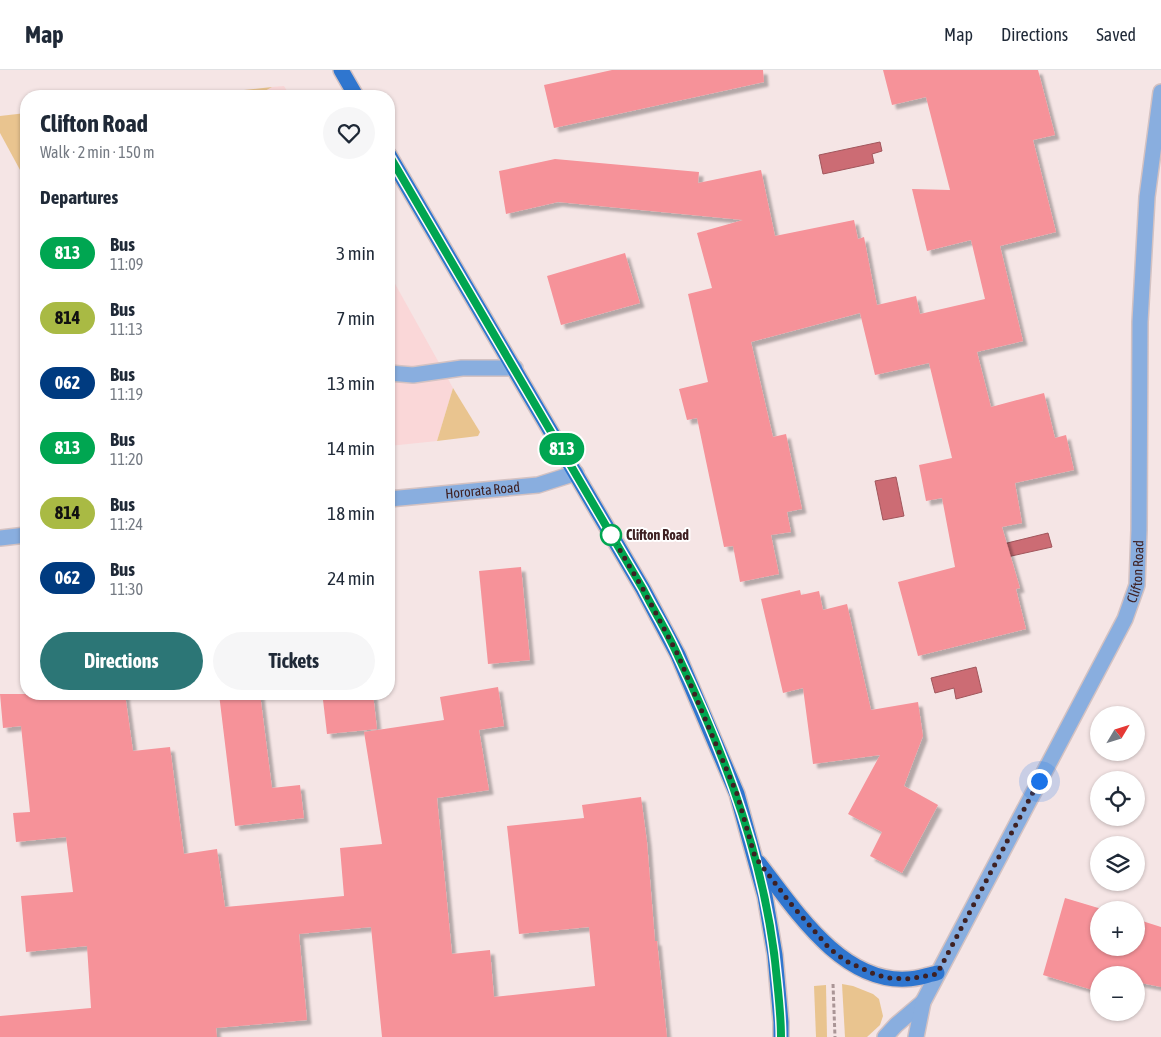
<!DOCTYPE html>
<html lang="en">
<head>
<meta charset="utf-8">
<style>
	body { margin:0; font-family:"Asap Condensed",sans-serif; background:#f6f6f7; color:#1f2937; height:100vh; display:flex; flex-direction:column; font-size:19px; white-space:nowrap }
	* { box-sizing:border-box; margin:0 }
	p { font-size:16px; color:#747a83 }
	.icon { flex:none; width:28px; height:28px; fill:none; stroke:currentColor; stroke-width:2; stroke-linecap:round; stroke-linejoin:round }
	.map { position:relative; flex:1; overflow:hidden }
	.sheet { position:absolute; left:20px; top:20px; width:375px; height:610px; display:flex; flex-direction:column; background:#fff; border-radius:20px; box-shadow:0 1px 4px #0004 }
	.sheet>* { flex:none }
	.badge { padding:0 10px; border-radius:16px; font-size:18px; line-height:32px }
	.needle { width:32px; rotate:52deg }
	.controls { position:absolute; left:1090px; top:636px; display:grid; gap:10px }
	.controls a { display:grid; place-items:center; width:55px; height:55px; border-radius:50%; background:#fff; box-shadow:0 1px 4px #0004; font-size:25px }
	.you { position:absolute; width:25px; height:25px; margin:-12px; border:4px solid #fff; border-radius:50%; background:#1a73e8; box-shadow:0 0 0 8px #1a73e833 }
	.map>.badge { position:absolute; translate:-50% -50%; box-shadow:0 0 0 2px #fff }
	h2 { padding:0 20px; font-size:19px; line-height:45px }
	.round { display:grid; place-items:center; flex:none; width:52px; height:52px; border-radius:26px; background:#f6f6f7 }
	.overview { display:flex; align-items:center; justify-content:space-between; height:85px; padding:0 20px }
	h1 { font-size:24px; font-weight:700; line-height:38px }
	.primary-button { display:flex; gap:10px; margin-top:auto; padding:10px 20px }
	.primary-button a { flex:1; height:58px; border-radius:30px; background:#2c7676; color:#fff; font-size:20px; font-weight:700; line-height:58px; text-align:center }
	.primary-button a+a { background:#f6f6f7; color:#1f2937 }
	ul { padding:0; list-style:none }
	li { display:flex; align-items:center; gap:15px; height:65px; padding:0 20px }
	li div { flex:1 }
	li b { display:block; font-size:19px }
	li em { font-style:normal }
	li .badge { min-width:55px; font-weight:700; text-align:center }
	header { display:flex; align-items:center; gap:30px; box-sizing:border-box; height:70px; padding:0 25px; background:#fff; border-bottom:1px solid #e0e1e3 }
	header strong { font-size:24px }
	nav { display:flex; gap:28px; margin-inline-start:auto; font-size:18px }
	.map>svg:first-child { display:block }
	.built { fill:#fad7d8 }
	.green { fill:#e9c48f }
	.water { fill:#cc6c74; stroke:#a1565c }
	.building { fill:#f69299; filter:url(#shadow) }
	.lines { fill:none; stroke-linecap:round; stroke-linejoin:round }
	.lane-casing { stroke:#d4c2c2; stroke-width:18 }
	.street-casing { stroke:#d4c2c2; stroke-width:18 }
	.primary-casing { stroke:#d4c2c2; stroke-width:18 }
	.path { stroke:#aa9596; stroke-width:3; stroke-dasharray:4 2.5; stroke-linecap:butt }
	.lane { stroke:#89aedf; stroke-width:15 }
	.street { stroke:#89aedf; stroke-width:15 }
	.primary { stroke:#2f76cf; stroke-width:15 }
	.line-casing { stroke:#fff; stroke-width:11 }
	.line { stroke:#00a651; stroke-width:8 }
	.walk { stroke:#3e2123; stroke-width:5; stroke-dasharray:0 9 }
	.stop-dot { fill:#fff; stroke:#00a651; stroke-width:2.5 }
	.labels { text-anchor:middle; stroke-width:4; stroke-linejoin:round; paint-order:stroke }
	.street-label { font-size:14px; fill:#3e2123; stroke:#fff }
	.stop-label { font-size:14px; font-weight:bold; fill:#3e2123; stroke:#fff; text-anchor:start }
</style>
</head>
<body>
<header>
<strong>Map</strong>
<nav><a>Map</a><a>Directions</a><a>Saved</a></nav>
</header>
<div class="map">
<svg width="1161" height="967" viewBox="0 0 1161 967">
	<defs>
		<filter id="shadow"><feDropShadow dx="4.5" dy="4.5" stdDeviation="1" flood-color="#0004"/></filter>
	</defs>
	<rect width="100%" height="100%" fill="#f5e5e5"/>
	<!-- built -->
	<g class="built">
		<polygon points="284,16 290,26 256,26 272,17"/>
		<polygon points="389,203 453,318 437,371 389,376"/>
	</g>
	<!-- green -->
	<g class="green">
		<polygon points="272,17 256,26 186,26"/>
		<polygon points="26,43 26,111 0,63 0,46"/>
		<polygon points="453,318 480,362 478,366 437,371"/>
		<polygon points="842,914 853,916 873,924 879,929 883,946 880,955 867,967 845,967"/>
		<polygon points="826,915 827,967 816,967 814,916"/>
	</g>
	<!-- water -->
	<g class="water">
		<polygon points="880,72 882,81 872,84 874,93 823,104 819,85"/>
		<polygon points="896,407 904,446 883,450 875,411"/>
		<polygon points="1048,463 1052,477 998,489 995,476"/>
		<polygon points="976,597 982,622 956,629 954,618 935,623 931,608"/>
	</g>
	<!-- building -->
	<g class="building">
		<polygon points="612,0 763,0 764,12 554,58 544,15"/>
		<polygon points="883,0 1038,0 1055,65 1033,70 1056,162 1000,176 1023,271 977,282 991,337 1044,323 1055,368 1066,365 1074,400 1015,413 1022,453 1002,457 1020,518 1016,519 1026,559 918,586 898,512 955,497 942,428 926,431 919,395 952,388 929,293 875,305 860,243 751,272 773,367 786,364 802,439 787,442 791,462 771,465 779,504 740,512 733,476 724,477 697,348 687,350 679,319 708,312 688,224 712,218 697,163 743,150 558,132 506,144 499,101 555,89 699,102 698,113 761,100 775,166 854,150 858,169 864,167 877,235 916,226 920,244 985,229 971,170 927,181 912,119 950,120 926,27 892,35"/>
		<polygon points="625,183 640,233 561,255 547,206"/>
		<polygon points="521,497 530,590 488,594 479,501"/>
		<polygon points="800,520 801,525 819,521 823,540 847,534 871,640 918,632 923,666 904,716 938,735 902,803 870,786 882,762 848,744 880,685 813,694 803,618 783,623 761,529"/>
		<polygon points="498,617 504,656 479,660 489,720 437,728 452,884 490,880 494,927 595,916 589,857 519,864 507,756 584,748 582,735 641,727 647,772 655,871 657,871 667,967 382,967 371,857 299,864 307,950 216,958 217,967 0,967 0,946 91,938 87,876 26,882 21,826 73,822 66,767 16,772 13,743 30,742 21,656 3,658 0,624 125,624 133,681 170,677 184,784 217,779 225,837 344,826 340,778 382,774 364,662 444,650 440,627"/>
		<polygon points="219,624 260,624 272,718 300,715 304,748 235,756"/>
		<polygon points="373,624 377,659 327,664 323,630"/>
		<polygon points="1065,828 1105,840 1099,840 1099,878 1136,878 1136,849 1161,857 1161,917 1136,912 1136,905 1099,904 1099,922 1043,905"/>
	</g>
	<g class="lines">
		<defs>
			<polyline id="lane" points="389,303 413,305 462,298 515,298"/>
			<g id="street">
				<path id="s1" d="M389,429L538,415L576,403"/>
				<polyline points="0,468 26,465"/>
				<polyline points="885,967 896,955 923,932"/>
				<path id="s2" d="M916,967L923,932L1125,549L1137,515L1139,460L1140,252L1147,127L1161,22"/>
			</g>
			<g id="primary">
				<polyline points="341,0 356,26"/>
				<polyline points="389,85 643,519 678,585 737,724 765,826 775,885 781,952 781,967"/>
				<path d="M759,793C794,838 841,913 907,909C917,909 927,905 937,903"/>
			</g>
		</defs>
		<!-- lane casing -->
		<use href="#lane" class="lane-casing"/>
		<!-- street casing -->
		<use href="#street" class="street-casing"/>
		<!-- primary casing -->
		<use href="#primary" class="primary-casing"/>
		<!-- path -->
		<polyline class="path" points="833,914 835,967"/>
		<!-- lane -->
		<use href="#lane" class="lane"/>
		<!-- street -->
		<use href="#street" class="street"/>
		<!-- primary -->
		<use href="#primary" class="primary"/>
	</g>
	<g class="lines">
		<defs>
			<path id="line" d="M389,85L643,519C654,541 668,563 678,586C727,689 767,796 777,910C779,929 781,948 781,967"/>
		</defs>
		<!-- line casing -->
		<use href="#line" class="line-casing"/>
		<!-- line -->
		<use href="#line" class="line"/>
		<!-- walk -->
		<polyline class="walk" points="611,465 643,519 678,585 737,724 755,787 791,834 830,879 846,891 876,905 890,908 907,909 937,904 1039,711"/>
	</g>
	<!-- markers -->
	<circle class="stop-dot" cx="611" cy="465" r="10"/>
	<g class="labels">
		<!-- street labels -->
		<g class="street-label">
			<text dy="5" stroke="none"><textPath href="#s1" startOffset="94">Hororata Road</textPath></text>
			<text dy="5" stroke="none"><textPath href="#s2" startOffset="518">Clifton Road</textPath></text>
		</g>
		<!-- stop labels -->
		<g class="stop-label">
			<text x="626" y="470">Clifton Road</text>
		</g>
	</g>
</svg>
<div class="controls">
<a><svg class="needle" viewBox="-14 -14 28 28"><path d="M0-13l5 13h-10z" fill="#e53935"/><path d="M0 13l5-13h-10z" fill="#747a83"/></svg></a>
<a><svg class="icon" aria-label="locate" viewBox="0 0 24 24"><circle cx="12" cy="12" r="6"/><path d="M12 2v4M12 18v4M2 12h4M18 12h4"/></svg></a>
<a><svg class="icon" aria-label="layers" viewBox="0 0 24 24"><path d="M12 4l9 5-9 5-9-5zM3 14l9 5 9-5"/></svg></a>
<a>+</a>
<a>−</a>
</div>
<div class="you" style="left:1039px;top:711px"></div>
<b class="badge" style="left:562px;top:379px;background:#00a651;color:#fff">813</b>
<section class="sheet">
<div class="overview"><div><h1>Clifton Road</h1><p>Walk · 2 min · 150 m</p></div><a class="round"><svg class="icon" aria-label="heart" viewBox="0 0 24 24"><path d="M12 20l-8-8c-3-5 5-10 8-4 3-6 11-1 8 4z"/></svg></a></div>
<h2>Departures</h2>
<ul>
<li><span class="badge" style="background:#00a651;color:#fff">813</span><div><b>Bus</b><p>11:09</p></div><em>3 min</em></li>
<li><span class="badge" style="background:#a9ba44;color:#111">814</span><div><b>Bus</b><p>11:13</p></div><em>7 min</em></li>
<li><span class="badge" style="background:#003b80;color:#fff">062</span><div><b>Bus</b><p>11:19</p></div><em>13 min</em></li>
<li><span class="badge" style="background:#00a651;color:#fff">813</span><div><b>Bus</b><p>11:20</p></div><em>14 min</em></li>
<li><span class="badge" style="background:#a9ba44;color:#111">814</span><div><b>Bus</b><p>11:24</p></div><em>18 min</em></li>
<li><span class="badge" style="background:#003b80;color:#fff">062</span><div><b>Bus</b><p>11:30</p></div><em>24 min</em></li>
</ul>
<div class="primary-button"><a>Directions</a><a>Tickets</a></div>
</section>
</div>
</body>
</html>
